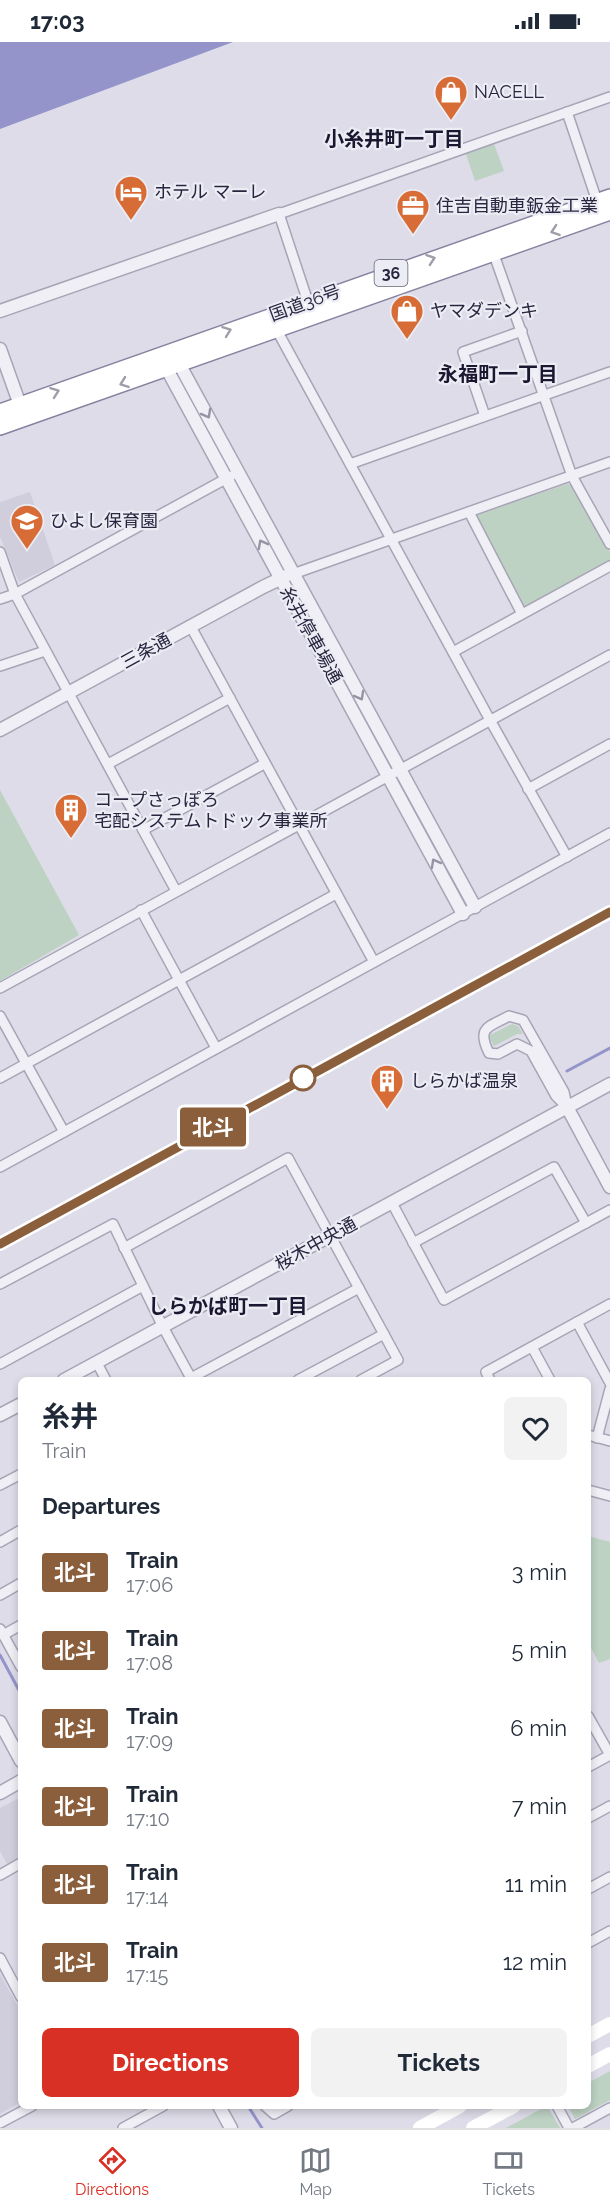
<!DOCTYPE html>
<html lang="en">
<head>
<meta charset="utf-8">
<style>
	body { margin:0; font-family:Raleway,"Noto Sans JP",sans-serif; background:#f2f2f3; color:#1f2937; height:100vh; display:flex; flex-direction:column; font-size:22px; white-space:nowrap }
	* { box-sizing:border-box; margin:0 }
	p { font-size:20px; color:#747a83 }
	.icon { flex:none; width:33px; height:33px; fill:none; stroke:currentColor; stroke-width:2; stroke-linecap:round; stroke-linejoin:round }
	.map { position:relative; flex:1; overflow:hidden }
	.side { position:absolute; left:18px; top:1335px; width:573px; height:732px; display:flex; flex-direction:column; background:#fff; border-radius:9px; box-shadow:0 3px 9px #0003 }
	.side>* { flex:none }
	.badge { padding:0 12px; border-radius:4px; font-size:21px; line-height:39px }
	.map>.badge { position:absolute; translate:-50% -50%; box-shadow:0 0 0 3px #fff }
	h2 { padding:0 24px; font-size:22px; line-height:54px }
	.round { display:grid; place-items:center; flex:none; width:63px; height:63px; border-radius:9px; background:#f2f2f3 }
	.overview { display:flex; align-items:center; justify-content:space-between; height:102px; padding:0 24px }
	h1 { font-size:28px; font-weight:700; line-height:45px }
	.action { display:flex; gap:12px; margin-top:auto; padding:12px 24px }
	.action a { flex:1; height:69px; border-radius:9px; background:#d93025; color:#fff; font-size:24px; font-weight:700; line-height:69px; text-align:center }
	.action a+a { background:#f2f2f3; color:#1f2937 }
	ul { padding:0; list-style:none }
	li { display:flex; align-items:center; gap:18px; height:78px; padding:0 24px }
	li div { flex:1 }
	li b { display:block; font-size:22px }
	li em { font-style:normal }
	li .badge { min-width:66px; font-weight:700; text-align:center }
	.status { display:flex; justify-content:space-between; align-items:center; height:42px; padding:0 30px; background:#fff; direction:ltr }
	.status svg { height:16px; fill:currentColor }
	.tabs { display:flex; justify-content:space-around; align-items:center; height:84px; border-top:2px solid #e0e1e3; background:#fff; font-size:16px; color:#747a83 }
	.tabs a { display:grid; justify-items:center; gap:3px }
	.tabs .on { color:#d93025 }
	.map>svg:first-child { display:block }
	.built { fill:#d0cedd }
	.green { fill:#bdd2c2 }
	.water { fill:#9494cb }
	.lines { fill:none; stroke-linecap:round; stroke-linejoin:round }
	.stream { stroke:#9494cb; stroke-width:3 }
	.minor-casing { stroke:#a7a5b5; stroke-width:12 }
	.tertiary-casing { stroke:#a7a5b5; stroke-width:15 }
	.trunk-casing { stroke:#8583a0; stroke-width:18 }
	.minor { stroke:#f0eff6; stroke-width:9 }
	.tertiary { stroke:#f0eff6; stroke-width:12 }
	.secondary { stroke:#fff; stroke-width:14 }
	.trunk { stroke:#fff; stroke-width:15 }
	.rail { stroke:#787593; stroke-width:3; stroke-dasharray:3 6; stroke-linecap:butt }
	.oneway { stroke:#9e9da9 }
	.oneway2 { stroke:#9694a4 }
	.line-casing { stroke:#fff; stroke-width:14 }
	.line { stroke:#8b5e3c; stroke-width:9 }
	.stop-dot { fill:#fff; stroke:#8b5e3c; stroke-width:3 }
	.labels { text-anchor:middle; stroke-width:4.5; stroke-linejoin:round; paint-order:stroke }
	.shield { fill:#ececf5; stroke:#636176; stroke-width:1.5 }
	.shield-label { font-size:16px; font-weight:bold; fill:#28253f }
	.poi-label { font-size:18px; fill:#28253f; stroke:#ececf5; text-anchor:start }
	.street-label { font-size:18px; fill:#28253f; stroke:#ececf5 }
	.neighbourhood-label { font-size:20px; font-weight:bold; fill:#1b1730; stroke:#ececf5 }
</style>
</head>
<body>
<div class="status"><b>17:03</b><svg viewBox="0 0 49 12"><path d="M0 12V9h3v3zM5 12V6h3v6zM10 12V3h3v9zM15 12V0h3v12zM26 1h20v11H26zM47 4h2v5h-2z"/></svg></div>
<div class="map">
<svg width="610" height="2086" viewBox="0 0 610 2086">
	<rect width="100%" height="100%" fill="#dddce8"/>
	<!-- built -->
	<g class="built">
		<polygon points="30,450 55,523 19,540 0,495 0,460"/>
		<polygon points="21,1755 21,1815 7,1822 0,1809 0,1766"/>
		<polygon points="0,1932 21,1970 21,2060 0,2072"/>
	</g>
	<!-- green -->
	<g class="green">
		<polygon points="494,102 504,129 475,139 466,112"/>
		<polygon points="567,442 572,443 610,510 610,520 527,565 523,563 477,477 478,473"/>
		<polygon points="0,748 79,893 0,939"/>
		<polygon points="512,982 518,984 523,992 517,992 494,1004 488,994"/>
		<polygon points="588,1494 610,1500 610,1617 599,1621 588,1600"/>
		<polygon points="610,2029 610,2058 575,2077 568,2064 588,2064 588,2041"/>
		<polygon points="541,2067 549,2067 560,2086 506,2086"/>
	</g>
	<!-- water -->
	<polygon class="water" points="0,0 233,0 0,87"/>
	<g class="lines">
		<!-- stream -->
		<g class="stream">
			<polyline points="567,1029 610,1006"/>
			<polyline points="0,1613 21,1652"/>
			<polyline points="248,2064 262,2086"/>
		</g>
		<defs>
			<g id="minor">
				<polyline points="567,70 597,159"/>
				<polyline points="492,207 572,434 610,502"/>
				<polyline points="310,266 279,172 610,55"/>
				<polyline points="274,283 490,678 567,815"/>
				<polyline points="485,374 463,310 522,289"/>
				<polyline points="350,422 610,330"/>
				<polyline points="469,470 522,572"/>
				<polyline points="0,510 15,552 176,849"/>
				<polyline points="293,532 610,420"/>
				<polyline points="0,557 15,552 231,434"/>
				<polyline points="191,585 374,920"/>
				<polyline points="453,610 610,524"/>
				<polyline points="0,624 45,609"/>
				<polyline points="108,722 230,656"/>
				<polyline points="528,747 610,702"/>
				<polyline points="143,788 264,722"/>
				<polyline points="141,868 216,1006"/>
				<polyline points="0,946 610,613"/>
				<polyline points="0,974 64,1090"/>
				<path d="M509,974L523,978L564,1050L567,1065L556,1054L531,1009L517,1002L498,1012L489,1011C476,985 489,985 509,974Z"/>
				<polyline points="0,1036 336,852"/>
				<polyline points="0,1125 610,791"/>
				<polyline points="392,1161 444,1258 610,1168"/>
				<polyline points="413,1201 554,1125 586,1181"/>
				<polyline points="124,1206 288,1116 398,1318 361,1338"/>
				<polyline points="0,1242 113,1182 163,1285 192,1338"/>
				<polyline points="577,1280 610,1341"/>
				<polyline points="532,1305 550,1338"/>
				<polyline points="97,1321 106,1338"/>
				<polyline points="0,1322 143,1244"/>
				<polyline points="191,1336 359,1246"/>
				<polyline points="298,1338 384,1292"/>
				<polyline points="490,1338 486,1330 610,1262"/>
				<polyline points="588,1393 610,1399"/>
				<polyline points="597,1396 610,1347"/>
				<polyline points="0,1443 21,1432"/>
				<polyline points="588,1448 610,1454"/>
				<polyline points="0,1500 21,1488"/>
				<polyline points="0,1553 21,1541"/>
				<polyline points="0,1587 21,1625"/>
				<polyline points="3,1593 21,1583"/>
				<polyline points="588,1674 610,1713"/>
				<polyline points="588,1725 610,1713"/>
				<polyline points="588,1776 610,1764"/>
				<polyline points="0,1833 21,1821"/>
				<polyline points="588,1847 610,1835"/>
				<polyline points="588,1901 610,1889"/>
				<polyline points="0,1916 21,1955"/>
				<polyline points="265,2064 274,2072 288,2064"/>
				<polyline points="557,2064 569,2086"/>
				<polyline points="0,2081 32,2064"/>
				<polyline points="123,2086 163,2064"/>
				<polyline points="573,2086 610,2066"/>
			</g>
			<g id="tertiary">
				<polyline points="0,269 279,172"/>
				<polyline points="0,307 20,363"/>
				<polyline points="176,316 475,865"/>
				<polyline points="163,320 463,872"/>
				<polyline points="0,688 263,545 286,534"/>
				<polyline points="567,1065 610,1145"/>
				<polyline points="64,1338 610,1042"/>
				<polyline points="0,1373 21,1362"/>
				<polyline points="0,1680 21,1719"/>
				<polyline points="0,1751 21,1739"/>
				<polyline points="219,2064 231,2086"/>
			</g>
			<g id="trunk">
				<polyline points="0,370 610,155"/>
				<polyline points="0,385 610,170"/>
			</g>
		</defs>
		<!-- minor casing -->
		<use href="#minor" class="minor-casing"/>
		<!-- tertiary casing -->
		<use href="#tertiary" class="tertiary-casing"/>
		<!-- trunk casing -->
		<use href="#trunk" class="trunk-casing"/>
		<!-- minor -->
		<use href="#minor" class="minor"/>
		<!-- tertiary -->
		<use href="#tertiary" class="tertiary"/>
		<!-- secondary -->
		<g class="secondary">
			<polyline points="588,1994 610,1982"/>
			<polyline points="588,2024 610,2012"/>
			<polyline points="420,2086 460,2064"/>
			<polyline points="473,2086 514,2064"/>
		</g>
		<!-- trunk -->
		<use href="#trunk" class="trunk"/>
		<!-- rail -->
		<polyline class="rail" points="0,1208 610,876"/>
	</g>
	<!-- one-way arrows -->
	<defs><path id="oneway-chevron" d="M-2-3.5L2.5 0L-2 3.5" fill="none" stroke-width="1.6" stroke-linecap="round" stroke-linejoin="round" transform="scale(1.5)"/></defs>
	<g class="oneway">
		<use href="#oneway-chevron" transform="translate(555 189) rotate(161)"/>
		<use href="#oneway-chevron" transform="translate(431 217) rotate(-19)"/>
		<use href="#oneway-chevron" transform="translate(227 289) rotate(-20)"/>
		<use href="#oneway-chevron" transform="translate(124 341) rotate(160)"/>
		<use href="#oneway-chevron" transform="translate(55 350) rotate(-20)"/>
	</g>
	<g class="oneway2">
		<use href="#oneway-chevron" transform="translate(207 372) rotate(61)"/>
		<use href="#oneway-chevron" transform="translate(262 502) rotate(-118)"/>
		<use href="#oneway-chevron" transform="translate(360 654) rotate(61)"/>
		<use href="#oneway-chevron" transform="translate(435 821) rotate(-119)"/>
	</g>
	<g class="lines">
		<defs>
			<polyline id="line" points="0,1202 610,870"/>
		</defs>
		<!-- line casing -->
		<use href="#line" class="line-casing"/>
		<!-- line -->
		<use href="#line" class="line"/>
	</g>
	<!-- icons -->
	<defs>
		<symbol id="shop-pin" viewBox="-11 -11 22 30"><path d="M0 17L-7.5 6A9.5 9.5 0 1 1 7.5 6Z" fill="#d86c36" stroke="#ececf5"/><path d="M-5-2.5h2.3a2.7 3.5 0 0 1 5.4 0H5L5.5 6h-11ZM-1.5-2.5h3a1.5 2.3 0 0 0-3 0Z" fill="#fff"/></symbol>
		<symbol id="hotel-pin" viewBox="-11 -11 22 30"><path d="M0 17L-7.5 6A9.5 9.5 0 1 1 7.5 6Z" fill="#d86c36" stroke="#ececf5"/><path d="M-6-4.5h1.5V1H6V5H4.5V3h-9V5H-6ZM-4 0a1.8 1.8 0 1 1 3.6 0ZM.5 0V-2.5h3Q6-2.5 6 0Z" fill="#fff"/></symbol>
		<symbol id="office-pin" viewBox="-11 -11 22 30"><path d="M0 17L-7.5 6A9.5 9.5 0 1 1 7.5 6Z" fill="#d86c36" stroke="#ececf5"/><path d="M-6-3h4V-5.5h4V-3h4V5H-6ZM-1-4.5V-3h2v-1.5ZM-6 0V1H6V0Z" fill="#fff"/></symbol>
		<symbol id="school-pin" viewBox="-11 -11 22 30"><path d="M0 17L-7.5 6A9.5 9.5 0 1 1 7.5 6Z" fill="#d86c36" stroke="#ececf5"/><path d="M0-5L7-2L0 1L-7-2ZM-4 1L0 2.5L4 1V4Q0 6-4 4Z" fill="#fff"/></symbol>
		<symbol id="building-pin" viewBox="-11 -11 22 30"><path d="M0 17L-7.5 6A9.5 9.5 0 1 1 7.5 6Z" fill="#d86c36" stroke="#ececf5"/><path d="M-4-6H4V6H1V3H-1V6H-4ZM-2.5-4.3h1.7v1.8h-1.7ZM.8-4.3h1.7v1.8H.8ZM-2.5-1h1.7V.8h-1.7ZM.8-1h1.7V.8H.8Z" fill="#fff"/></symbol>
	</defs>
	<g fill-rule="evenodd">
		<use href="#shop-pin" x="432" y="31" width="38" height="52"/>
		<use href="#hotel-pin" x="112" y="131" width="38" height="52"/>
		<use href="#office-pin" x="394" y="145" width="38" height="52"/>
		<use href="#shop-pin" x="388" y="250" width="38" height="52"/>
		<use href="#school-pin" x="8" y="460" width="38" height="52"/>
		<use href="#building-pin" x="52" y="749" width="38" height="52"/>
		<use href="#building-pin" x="368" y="1020" width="38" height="52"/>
	</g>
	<!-- markers -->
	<circle class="stop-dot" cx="303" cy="1036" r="12"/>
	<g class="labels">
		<!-- shield labels -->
		<rect class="shield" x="374.5" y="218" width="33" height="26" rx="4.5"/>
		<g class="shield-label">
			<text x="391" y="237">36</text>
		</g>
		<!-- poi labels -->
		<g class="poi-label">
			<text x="474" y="56">NACELL</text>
			<text x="154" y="156">ホテル マーレ</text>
			<text x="436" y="170">住吉自動車鈑金工業</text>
			<text x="430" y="275">ヤマダデンキ</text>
			<text x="50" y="485">ひよし保育園</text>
			<text x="94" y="764">コープさっぽろ<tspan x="94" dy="21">宅配システムトドック事業所</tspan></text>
			<text x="410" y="1045">しらかば温泉</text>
		</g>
		<!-- street labels -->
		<g class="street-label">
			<text transform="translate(305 261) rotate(-20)" y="6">国道36号</text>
			<text transform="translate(311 593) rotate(61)" y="6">糸井停車場通</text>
			<text transform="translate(146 609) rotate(-29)" y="6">三条通</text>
			<text transform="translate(316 1202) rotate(-29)" y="6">桜木中央通</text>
		</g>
		<!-- neighbourhood labels -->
		<g class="neighbourhood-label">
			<text x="394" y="104">小糸井町一丁目</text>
			<text x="498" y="339">永福町一丁目</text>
			<text x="228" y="1271">しらかば町一丁目</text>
		</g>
	</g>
</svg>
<b class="badge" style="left:213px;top:1085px;background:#8b5e3c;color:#fff">北斗</b>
<section class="side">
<div class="overview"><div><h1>糸井</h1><p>Train</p></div><a class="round"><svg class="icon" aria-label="heart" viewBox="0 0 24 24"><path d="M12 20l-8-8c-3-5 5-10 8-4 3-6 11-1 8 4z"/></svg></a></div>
<h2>Departures</h2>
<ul>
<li><span class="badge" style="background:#8b5e3c;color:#fff">北斗</span><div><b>Train</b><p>17:06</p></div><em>3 min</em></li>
<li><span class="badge" style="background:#8b5e3c;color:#fff">北斗</span><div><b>Train</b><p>17:08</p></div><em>5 min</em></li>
<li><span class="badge" style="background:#8b5e3c;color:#fff">北斗</span><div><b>Train</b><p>17:09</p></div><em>6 min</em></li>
<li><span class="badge" style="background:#8b5e3c;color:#fff">北斗</span><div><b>Train</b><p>17:10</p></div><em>7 min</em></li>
<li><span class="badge" style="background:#8b5e3c;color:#fff">北斗</span><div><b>Train</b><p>17:14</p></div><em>11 min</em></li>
<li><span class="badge" style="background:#8b5e3c;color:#fff">北斗</span><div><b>Train</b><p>17:15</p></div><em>12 min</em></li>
</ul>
<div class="action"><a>Directions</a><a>Tickets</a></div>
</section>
</div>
<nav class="tabs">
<a class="on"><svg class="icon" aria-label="directions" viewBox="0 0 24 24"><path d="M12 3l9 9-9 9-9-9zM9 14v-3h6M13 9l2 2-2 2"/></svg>Directions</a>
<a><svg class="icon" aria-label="map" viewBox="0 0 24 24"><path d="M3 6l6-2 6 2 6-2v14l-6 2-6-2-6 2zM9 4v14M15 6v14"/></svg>Map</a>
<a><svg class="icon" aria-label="tickets" viewBox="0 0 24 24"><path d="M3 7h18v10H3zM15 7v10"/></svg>Tickets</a>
</nav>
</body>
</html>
